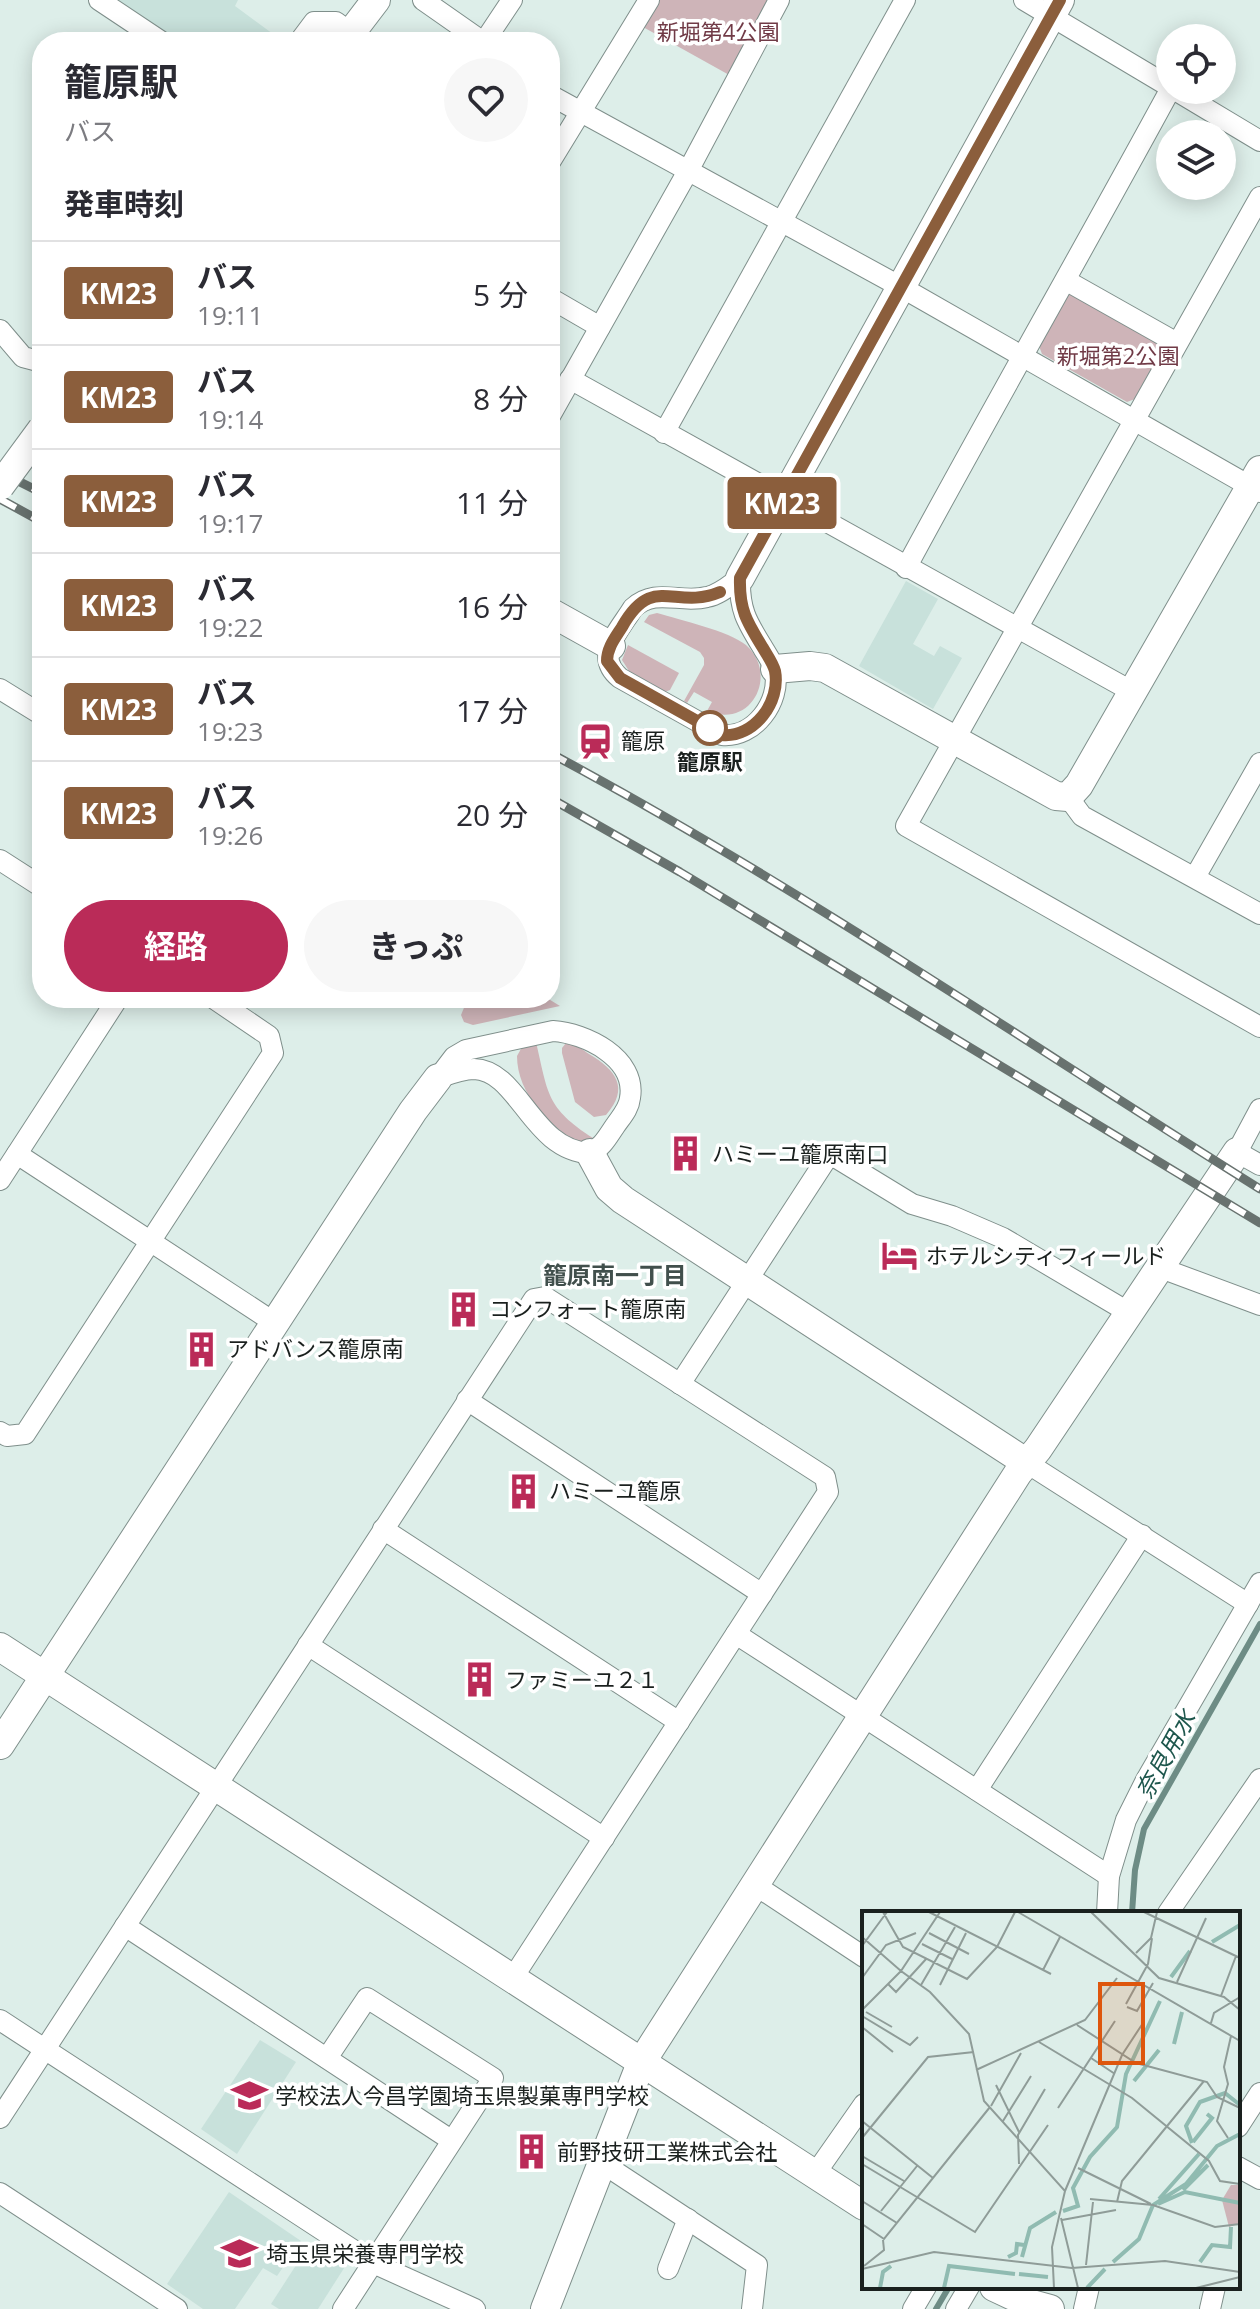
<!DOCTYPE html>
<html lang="ja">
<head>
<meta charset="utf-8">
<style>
	body { margin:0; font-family:"Open Sans","Noto Sans JP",sans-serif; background:#f7f7f7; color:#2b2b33; height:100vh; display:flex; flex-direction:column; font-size:30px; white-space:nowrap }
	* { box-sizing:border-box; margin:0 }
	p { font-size:26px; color:#7c7c81 }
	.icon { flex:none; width:44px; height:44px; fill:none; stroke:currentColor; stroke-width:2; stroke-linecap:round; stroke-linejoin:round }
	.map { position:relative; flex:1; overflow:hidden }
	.side { position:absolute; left:32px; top:32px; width:528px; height:976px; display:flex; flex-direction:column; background:#fff; border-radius:32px; box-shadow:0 4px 20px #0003 }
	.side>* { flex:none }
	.badge { padding:0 16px; border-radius:6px; font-size:28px; line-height:52px }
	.fabs { position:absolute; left:1156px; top:24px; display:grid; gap:16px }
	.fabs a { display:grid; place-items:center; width:80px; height:80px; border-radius:50%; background:#fff; box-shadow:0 4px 20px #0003; font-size:40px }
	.map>.badge { position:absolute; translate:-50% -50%; box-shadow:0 0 0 4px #fff }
	h2 { padding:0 32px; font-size:30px; line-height:72px }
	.round { display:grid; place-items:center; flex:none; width:84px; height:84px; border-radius:42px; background:#f7f7f7 }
	.head { display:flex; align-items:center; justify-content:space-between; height:136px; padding:0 32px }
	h1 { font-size:38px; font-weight:700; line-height:60px }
	.cta { display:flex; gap:16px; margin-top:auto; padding:16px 32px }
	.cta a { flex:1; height:92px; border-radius:48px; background:#ba2b58; color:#fff; font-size:32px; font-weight:700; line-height:92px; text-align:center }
	.cta a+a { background:#f7f7f7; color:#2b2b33 }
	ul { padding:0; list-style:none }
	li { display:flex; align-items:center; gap:24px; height:104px; padding:0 32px; border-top:2px solid #e1e1e2 }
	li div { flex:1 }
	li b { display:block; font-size:30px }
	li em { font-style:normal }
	li .badge { min-width:88px; font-weight:700; text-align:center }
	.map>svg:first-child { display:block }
	.built { fill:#c8e1db }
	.green { fill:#ceb4b8 }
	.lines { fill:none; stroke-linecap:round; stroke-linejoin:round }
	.stream { stroke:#6d8c85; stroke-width:6 }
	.street-casing { stroke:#7f8f8b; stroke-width:22 }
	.secondary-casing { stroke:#7f8f8b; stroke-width:30 }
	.street { stroke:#fff; stroke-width:20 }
	.secondary { stroke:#fff; stroke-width:28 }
	.rail-casing { stroke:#68726f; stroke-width:9 }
	.rail { stroke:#fff; stroke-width:6; stroke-dasharray:18; stroke-linecap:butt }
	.secondary-bridge-casing { stroke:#7f8f8b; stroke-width:30; stroke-linecap:butt }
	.secondary-bridge { stroke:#fff; stroke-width:28 }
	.line-casing { stroke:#fff; stroke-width:18 }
	.line { stroke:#8b5e3c; stroke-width:12 }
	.stop-dot { fill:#fff; stroke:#8b5e3c; stroke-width:4 }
	.labels { text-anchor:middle; stroke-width:7; stroke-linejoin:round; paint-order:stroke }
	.park-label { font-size:22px; fill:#703a46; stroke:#fff }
	.poi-label { font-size:22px; fill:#1a201e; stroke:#fff; text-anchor:start }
	.stop-label { font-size:22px; font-weight:bold; fill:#1a201e; stroke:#fff }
	.neighbourhood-label { font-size:24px; font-weight:bold; fill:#414f4c; stroke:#fff }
	.water-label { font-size:24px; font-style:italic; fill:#1e574d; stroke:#fff }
	.inset-river { fill:none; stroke:#90bbb1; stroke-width:4 }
	.inset-road { fill:none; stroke:#8f9c98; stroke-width:2 }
	.view { fill:#de560d; fill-opacity:0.15; stroke:#de560d; stroke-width:4 }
	.inset-edge { fill:none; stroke:#1a201e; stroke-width:4 }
</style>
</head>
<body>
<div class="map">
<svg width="1260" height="2309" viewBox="0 0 1260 2309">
	<rect width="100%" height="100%" fill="#ddeee9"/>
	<!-- built -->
	<g class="built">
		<polygon points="113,0 238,0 235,6 284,42 173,42"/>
		<polygon points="906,581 938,599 913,644 934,656 940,646 962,658 933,709 859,666"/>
		<polygon points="260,2040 296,2062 237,2154 201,2129"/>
		<polygon points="229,2192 301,2241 277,2276 263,2268 235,2309 203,2309 167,2284"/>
		<polygon points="311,2242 346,2265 318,2309 279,2309 271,2304"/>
	</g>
	<!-- green -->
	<g class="green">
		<polygon points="659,0 773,0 731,76 643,27"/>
		<polygon points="1077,293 1160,339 1163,348 1135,399 1127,402 1042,354 1039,346 1065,296"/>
		<path d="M657,613C680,620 729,631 746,645C779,674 752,730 707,711L712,702L694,692L687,703L684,701L704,665V658L700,652L644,622L649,615Z"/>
		<polygon points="628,645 679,673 670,690 665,692 629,671 622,660"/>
		<polygon points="468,998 547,998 560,1006 473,1025 464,1022 461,1015"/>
		<path d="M536,1042C548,1093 546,1108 593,1138L589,1142L580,1144C550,1127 517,1094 517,1056L522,1047Z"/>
		<path d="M566,1043C575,1044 582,1049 589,1054C616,1070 630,1088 606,1115L594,1117L575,1102L562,1053V1048Z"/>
	</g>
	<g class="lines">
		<!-- stream -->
		<g class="stream">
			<polyline points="1132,1913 1135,1870 1144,1829 1260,1624"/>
			<polyline points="936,2309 949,2287"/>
		</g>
		<defs>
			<g id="street">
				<polyline points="99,0 162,42"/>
				<polyline points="423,0 483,42"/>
				<polyline points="1024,0 1170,87"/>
				<polyline points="299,42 314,22 336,22 351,33"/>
				<polyline points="484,42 512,0"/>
				<polyline points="1175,90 1260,141"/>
				<polyline points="550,95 901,287 1260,492"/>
				<polyline points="550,162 649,0"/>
				<polyline points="1260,197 906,826 1260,1027"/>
				<polyline points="1067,281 1177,343"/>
				<polyline points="550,298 600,327"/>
				<polyline points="0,330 23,357 42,362"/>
				<polyline points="570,379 1133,692"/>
				<polyline points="550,416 688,171 779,0"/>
				<polyline points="664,433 905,0"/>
				<path d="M906,568C993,407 1083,250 1170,90"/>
				<path d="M740,578C739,610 747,622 763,648C767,655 773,663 775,671C781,702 754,738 722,735L620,678C593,656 619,631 633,608C656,587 680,604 707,597C719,595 730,585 740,578Z"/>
				<polyline points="0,689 42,715"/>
				<polyline points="1068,797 1082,816 1260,914"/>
				<polyline points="0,860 42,887"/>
				<polyline points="1195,877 1260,763"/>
				<path d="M553,1031C585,1033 637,1058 630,1098C629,1109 621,1117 615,1126C608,1136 602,1148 590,1153C532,1151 519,1070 474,1069C462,1069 449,1074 438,1078L454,1057L466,1050Z"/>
				<polyline points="1260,1109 1237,1152 1260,1165"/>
				<polyline points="17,1154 275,1323"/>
				<polyline points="0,1180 118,998"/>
				<polyline points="1158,1267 1260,1305"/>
				<polyline points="680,1384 827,1158 835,1157 912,1204 952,1216 1003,1238 1128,1312"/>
				<polyline points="467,1400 762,1594"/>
				<polyline points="0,1432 7,1436 25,1434 273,1053 269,1036 213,998"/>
				<polyline points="1027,1463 1248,1604"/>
				<polyline points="383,1529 679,1722"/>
				<polyline points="736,1634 1109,1876"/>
				<polyline points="308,1645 604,1838"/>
				<polyline points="977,1790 1142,1535"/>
				<polyline points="755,1885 864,1957"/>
				<polyline points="1107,1913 1109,1876 1126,1820 1146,1780 1260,1583"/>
				<polyline points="1168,1913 1260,1779"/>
				<polyline points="125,1926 451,2140"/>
				<polyline points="0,2020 373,2263 475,2309"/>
				<polyline points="327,2058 367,1998 493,2078 343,2309"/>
				<polyline points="0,2118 534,1299 545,1297 825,1477 828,1492 512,1979"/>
				<polyline points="1238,2127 1260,2093"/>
				<polyline points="602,2163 757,2265 752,2309"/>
				<polyline points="1238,2167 1260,2179"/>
				<polyline points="815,2174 864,2104"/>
				<polyline points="0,2193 177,2309"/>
				<polyline points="668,2269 688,2219"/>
				<polyline points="913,2309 926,2287"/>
				<polyline points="956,2309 969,2287"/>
				<polyline points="1084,2309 1089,2287"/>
				<polyline points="1210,2309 1215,2287"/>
			</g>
			<g id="secondary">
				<polyline points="344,42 376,0"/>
				<polyline points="740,578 1060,0"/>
				<polyline points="550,612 611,646"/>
				<polyline points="775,669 810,666 825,668 1056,796 1068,797 1079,785 1260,470"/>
				<polyline points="590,1153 609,1188 623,1200 1027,1463"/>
				<polyline points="0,1647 864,2206"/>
				<polyline points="0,1745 413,1111 438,1078"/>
				<polyline points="994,2287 1028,2303 1050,2309"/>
				<polyline points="545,2309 641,2063 1018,1473 1038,1449 1237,1152"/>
			</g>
		</defs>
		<!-- street casing -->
		<use href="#street" class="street-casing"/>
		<!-- secondary casing -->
		<use href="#secondary" class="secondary-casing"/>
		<!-- street -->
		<use href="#street" class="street"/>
		<!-- secondary -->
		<use href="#secondary" class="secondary"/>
		<defs>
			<g id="rail">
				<polyline points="0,472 42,493"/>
				<polyline points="0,499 42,522"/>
				<path d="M550,753C795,884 1025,1042 1260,1189"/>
				<polyline points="550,798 680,872 1260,1223"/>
			</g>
		</defs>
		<!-- rail casing -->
		<use href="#rail" class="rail-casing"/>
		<!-- rail -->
		<use href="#rail" class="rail"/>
		<defs>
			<polyline id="secondary-bridge" points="0,486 42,429"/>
		</defs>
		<!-- secondary-bridge casing -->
		<use href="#secondary-bridge" class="secondary-bridge-casing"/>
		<!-- secondary-bridge -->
		<use href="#secondary-bridge" class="secondary-bridge"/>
	</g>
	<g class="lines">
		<defs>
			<path id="line" d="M720,592C674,611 653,572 622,627C615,638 607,648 607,661L620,678L722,735C754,738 781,702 775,671C773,663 767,655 763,648C747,622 739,610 740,578L1060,0"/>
		</defs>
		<!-- line casing -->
		<use href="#line" class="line-casing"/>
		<!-- line -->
		<use href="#line" class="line"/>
	</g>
	<!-- icons -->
	<defs>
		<symbol id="station-bare" viewBox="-9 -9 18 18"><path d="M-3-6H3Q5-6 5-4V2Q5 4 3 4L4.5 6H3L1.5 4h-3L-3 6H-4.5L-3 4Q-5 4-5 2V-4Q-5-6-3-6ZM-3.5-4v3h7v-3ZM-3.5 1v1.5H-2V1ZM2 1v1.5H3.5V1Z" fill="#ba2b58" stroke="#fff" stroke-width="2.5" paint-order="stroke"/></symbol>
		<symbol id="building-bare" viewBox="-9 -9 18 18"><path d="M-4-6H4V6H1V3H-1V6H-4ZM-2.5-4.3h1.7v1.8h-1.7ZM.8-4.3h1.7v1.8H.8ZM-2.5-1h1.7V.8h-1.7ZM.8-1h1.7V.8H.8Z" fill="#ba2b58" stroke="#fff" stroke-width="2.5" paint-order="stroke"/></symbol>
		<symbol id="hotel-bare" viewBox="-9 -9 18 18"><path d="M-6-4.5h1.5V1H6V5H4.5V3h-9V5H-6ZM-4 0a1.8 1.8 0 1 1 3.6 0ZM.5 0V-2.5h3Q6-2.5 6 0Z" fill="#ba2b58" stroke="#fff" stroke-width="2.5" paint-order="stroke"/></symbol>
		<symbol id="university-bare" viewBox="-9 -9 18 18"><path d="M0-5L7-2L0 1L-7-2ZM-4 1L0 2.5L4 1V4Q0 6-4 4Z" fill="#ba2b58" stroke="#fff" stroke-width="2.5" paint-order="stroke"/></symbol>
	</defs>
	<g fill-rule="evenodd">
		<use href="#station-bare" x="570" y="716" width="51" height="51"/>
		<use href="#building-bare" x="660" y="1128" width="51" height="51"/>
		<use href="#hotel-bare" x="874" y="1230" width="51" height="51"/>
		<use href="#building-bare" x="438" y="1284" width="51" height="51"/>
		<use href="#building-bare" x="176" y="1324" width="51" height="51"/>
		<use href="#building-bare" x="498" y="1466" width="51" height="51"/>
		<use href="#building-bare" x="454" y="1654" width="51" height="51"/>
		<use href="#university-bare" x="224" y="2070" width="51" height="51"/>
		<use href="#building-bare" x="506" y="2126" width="51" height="51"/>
		<use href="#university-bare" x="214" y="2228" width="51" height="51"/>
	</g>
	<!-- markers -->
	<circle class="stop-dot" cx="710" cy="728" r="16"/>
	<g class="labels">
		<!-- park labels -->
		<g class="park-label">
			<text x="718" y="40">新堀第4公園</text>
			<text x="1118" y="364">新堀第2公園</text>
		</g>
		<!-- poi labels -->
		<g class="poi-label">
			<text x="621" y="749">籠原</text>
			<text x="712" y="1162">ハミーユ籠原南口</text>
			<text x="926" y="1264">ホテルシティフィールド</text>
			<text x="489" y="1317">コンフォート籠原南</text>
			<text x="227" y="1357">アドバンス籠原南</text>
			<text x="549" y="1499">ハミーユ籠原</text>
			<text x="505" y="1688">ファミーユ２１</text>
			<text x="275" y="2104">学校法人今昌学園埼玉県製菓専門学校</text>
			<text x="557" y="2160">前野技研工業株式会社</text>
			<text x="266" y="2262">埼玉県栄養専門学校</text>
		</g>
		<!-- stop labels -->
		<g class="stop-label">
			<text x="710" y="770">籠原駅</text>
		</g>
		<!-- neighbourhood labels -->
		<g class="neighbourhood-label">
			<text x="615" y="1284">籠原南一丁目</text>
		</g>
		<!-- water labels -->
		<g class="water-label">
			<text transform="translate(1166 1755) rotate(-61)" y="8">奈良用水</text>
		</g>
	</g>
	<!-- overview -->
	<g transform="translate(862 1911)">
		<rect width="378" height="378" fill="#ddeee9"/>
		<path d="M369,274H378V312L367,316L360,289Z" fill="#ceb4b8"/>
		<path class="inset-river" d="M350,31L378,14M309,66L328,40M312,133L320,101M272,170L297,139M331,231L350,207L345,203M330,232L324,215L338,191L363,182L378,194M321,279L346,254M297,288L337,243M296,293L323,281L378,292M201,300L216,295L211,277L228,246L255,216L264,163L298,90M146,346L154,342L155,333L162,334M160,346L168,317L194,301M251,351L277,328L291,294L324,273L355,235L378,223M338,351L350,334L368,336L369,316M157,363L186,366M18,377L21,361L29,355M82,377L87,355L153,363M225,377L243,358"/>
		<path class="inset-road" d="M21,1L41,36L105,68L135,36L153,1M67,1L189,63M78,1L39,60L68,81L107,123L122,190L203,280L190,336L192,377M156,1L378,130M229,1L297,67L362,86L378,99M282,1L378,47M67,22L107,43M0,26L39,60L0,99M60,33L90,48M0,35L25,1M274,42L289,27L295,1M286,53L290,27M181,59L198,26M0,67L24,34L54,22M315,71L344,7M26,73L34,81L65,47M59,74L93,16M78,74L104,22M359,85L374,45M264,93L286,53M265,96L275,100L291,72M4,101L30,116M0,105L48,134L56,126M349,112L352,102L378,86M215,114L274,152L345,171L355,186L378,197M0,116L31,141M177,131L270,187L347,250L358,270L378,273M229,147L253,163M114,159L223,109L255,67M134,174L157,221M129,195L159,142M196,197L253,110M0,210L71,267M141,210L169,165M0,227L66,146L112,141M366,227L355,210L366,173L362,156L369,125M0,245L42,270M0,253L113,321L186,214M157,253L156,224L183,178M216,257L289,293M203,280L260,144L281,112M228,288L291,294L353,316L378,313M0,290L35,312M255,291L260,270L342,170M19,300L55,255M199,307L216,377M200,309L254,299M0,313L22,328L128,196M224,354L231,291M2,355L22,339L21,329M0,358L72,341L210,357L303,350L378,361M334,377L378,366"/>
		<path class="view" d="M238,73H281V152H238Z"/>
		<rect width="378" height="378" class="inset-edge"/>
	</g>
</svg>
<div class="fabs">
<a><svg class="icon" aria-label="locate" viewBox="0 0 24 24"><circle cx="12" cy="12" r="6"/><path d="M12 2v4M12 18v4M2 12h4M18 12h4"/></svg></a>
<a><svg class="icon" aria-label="layers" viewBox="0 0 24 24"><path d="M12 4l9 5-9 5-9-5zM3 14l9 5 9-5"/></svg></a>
</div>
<b class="badge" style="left:782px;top:503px;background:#8b5e3c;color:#fff">KM23</b>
<section class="side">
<div class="head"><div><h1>籠原駅</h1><p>バス</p></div><a class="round"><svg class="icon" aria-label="heart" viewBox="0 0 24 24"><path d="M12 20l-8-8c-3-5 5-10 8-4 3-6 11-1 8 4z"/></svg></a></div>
<h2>発車時刻</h2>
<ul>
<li><span class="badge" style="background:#8b5e3c;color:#fff">KM23</span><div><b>バス</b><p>19:11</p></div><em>5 分</em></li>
<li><span class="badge" style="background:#8b5e3c;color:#fff">KM23</span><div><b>バス</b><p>19:14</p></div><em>8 分</em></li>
<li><span class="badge" style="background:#8b5e3c;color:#fff">KM23</span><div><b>バス</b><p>19:17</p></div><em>11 分</em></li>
<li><span class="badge" style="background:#8b5e3c;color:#fff">KM23</span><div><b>バス</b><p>19:22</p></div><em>16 分</em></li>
<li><span class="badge" style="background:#8b5e3c;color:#fff">KM23</span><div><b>バス</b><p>19:23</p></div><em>17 分</em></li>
<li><span class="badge" style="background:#8b5e3c;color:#fff">KM23</span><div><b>バス</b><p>19:26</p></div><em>20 分</em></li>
</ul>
<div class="cta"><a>経路</a><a>きっぷ</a></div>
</section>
</div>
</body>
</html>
